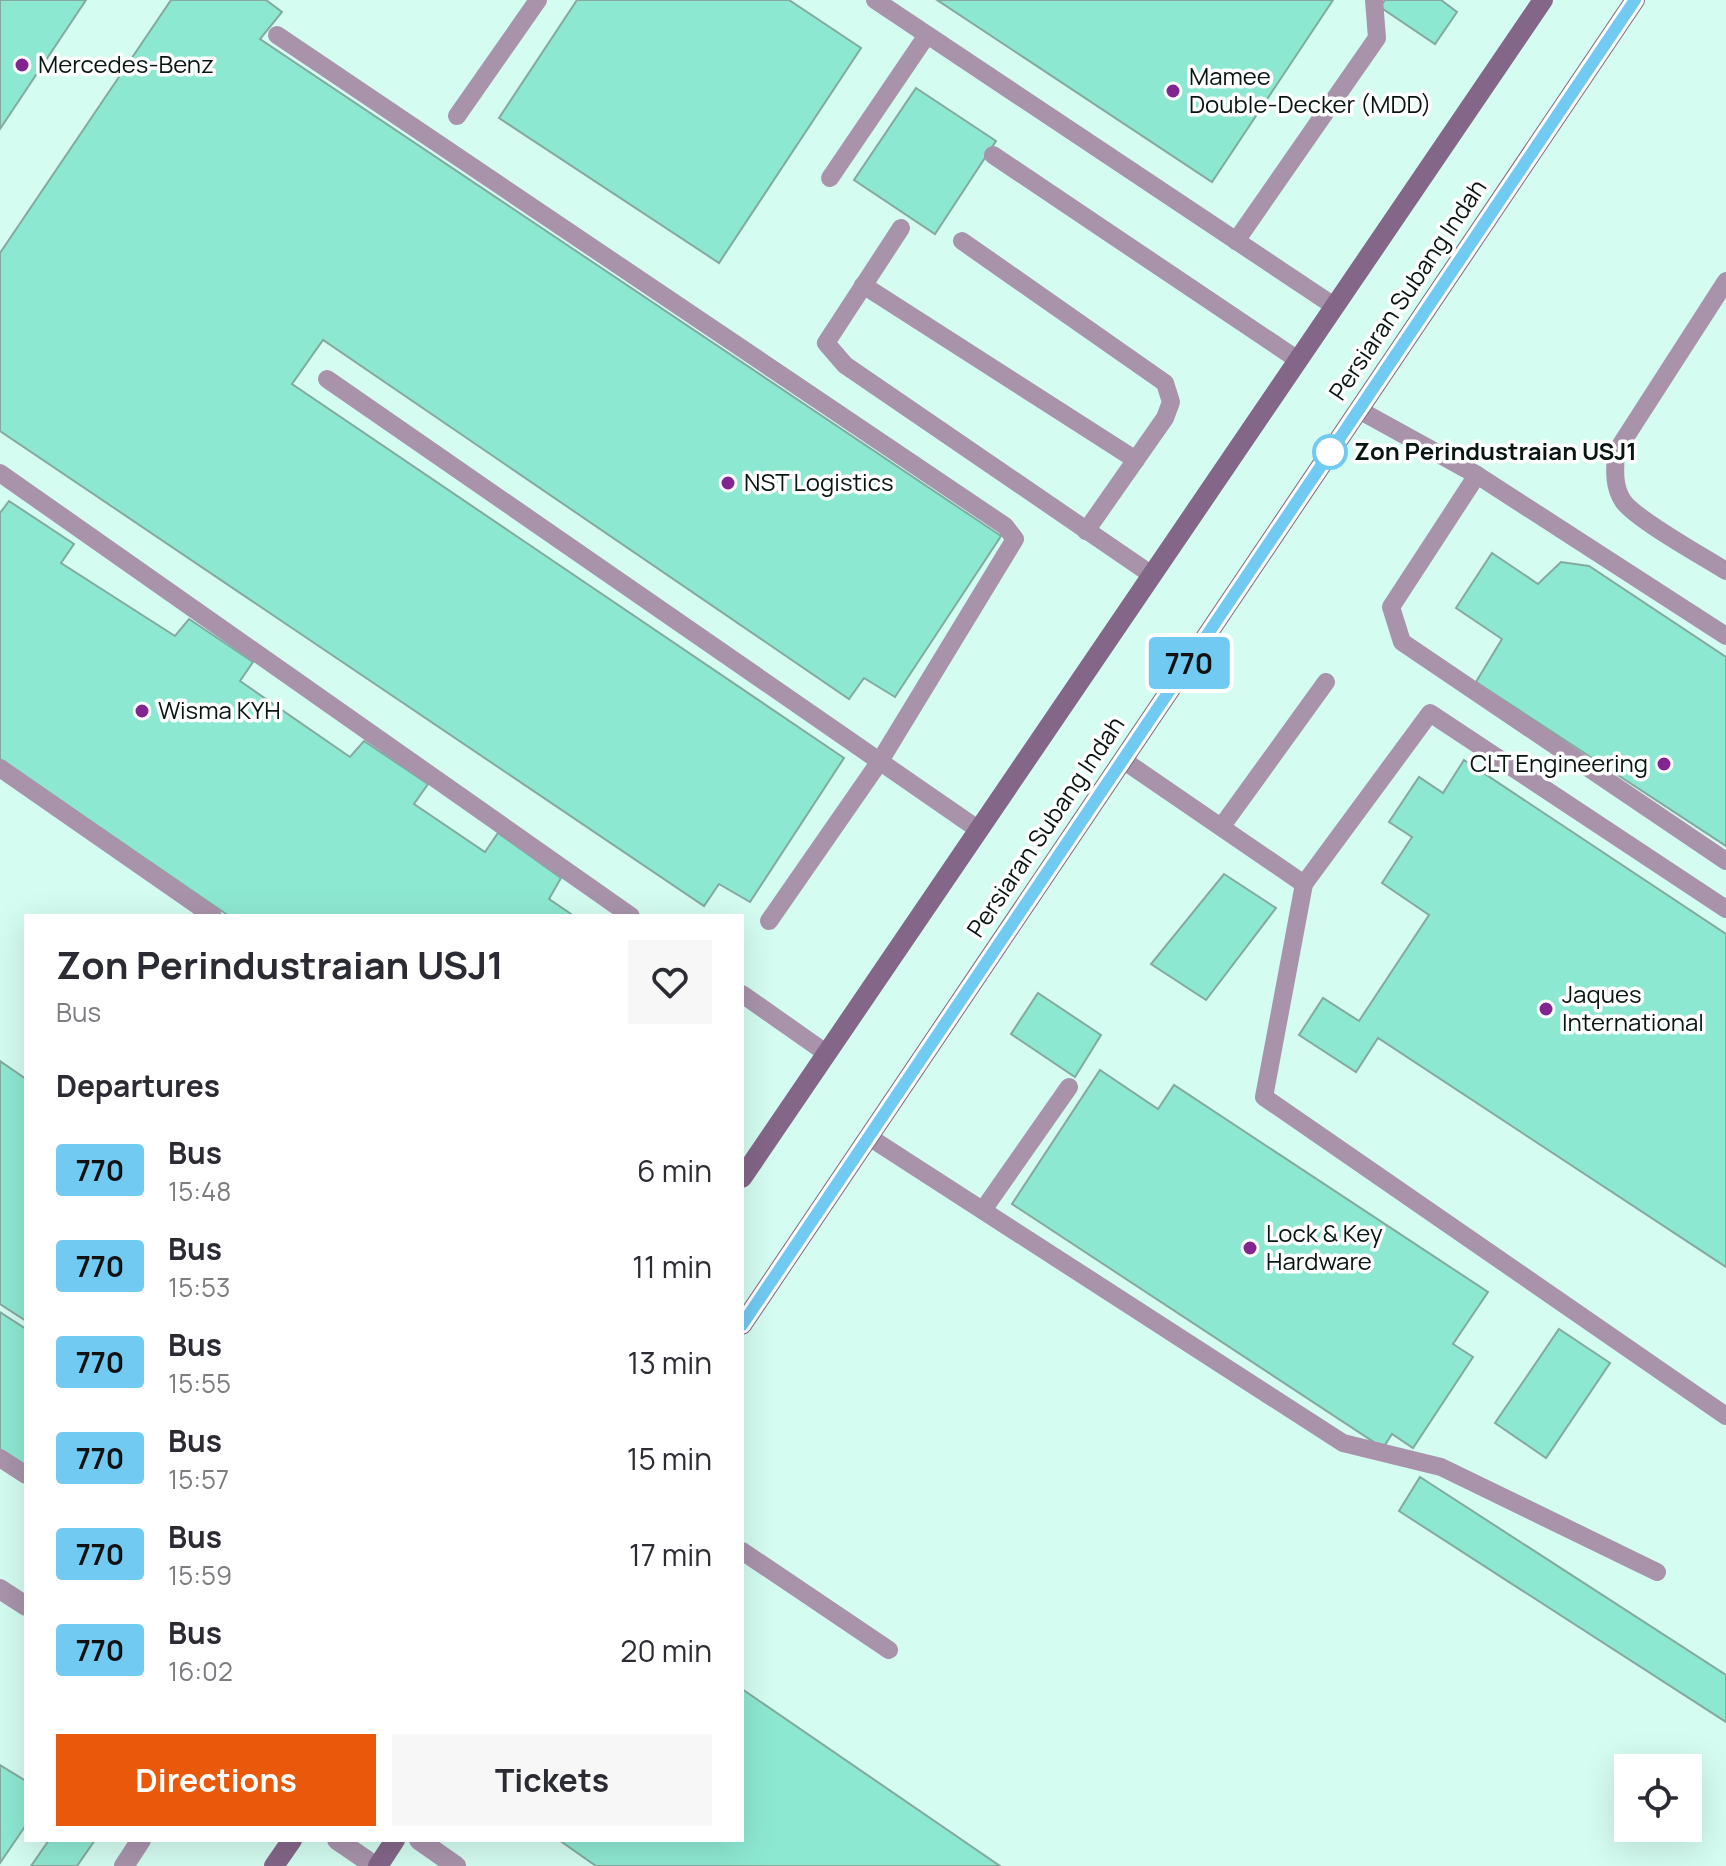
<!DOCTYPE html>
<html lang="en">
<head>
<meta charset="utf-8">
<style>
	body { margin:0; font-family:Manrope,sans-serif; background:#f7f7f7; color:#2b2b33; height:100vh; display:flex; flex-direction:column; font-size:30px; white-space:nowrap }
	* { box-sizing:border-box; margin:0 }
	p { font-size:26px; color:#7c7c81 }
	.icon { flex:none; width:44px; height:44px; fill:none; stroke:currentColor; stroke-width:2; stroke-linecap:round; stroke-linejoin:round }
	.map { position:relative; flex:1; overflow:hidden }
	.drawer { position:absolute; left:24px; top:914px; width:720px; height:928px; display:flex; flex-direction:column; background:#fff; border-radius:0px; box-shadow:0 8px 32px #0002 }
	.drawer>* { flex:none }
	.badge { padding:0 16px; border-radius:6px; font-size:28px; line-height:52px }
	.controls { position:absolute; left:1614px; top:1754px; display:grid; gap:16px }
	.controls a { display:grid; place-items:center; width:88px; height:88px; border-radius:0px; background:#fff; box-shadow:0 8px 32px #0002; font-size:40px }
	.map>.badge { position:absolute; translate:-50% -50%; box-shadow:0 0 0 4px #fff }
	h2 { padding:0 32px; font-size:30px; line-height:72px }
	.round { display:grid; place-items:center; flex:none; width:84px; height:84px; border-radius:0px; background:#f7f7f7 }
	.summary { display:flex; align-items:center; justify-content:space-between; height:136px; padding:0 32px }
	h1 { font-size:38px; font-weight:700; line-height:60px }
	.action { display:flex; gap:16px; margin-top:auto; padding:16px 32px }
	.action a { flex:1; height:92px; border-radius:0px; background:#ea580c; color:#fff; font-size:32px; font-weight:700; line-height:92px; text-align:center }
	.action a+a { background:#f7f7f7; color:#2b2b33 }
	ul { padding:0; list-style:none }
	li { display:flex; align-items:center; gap:24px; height:96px; padding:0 32px }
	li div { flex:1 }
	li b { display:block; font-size:30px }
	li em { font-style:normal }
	li .badge { min-width:88px; font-weight:700; text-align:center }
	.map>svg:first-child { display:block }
	.building { fill:#8de8d2; stroke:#84a99f; stroke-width:2 }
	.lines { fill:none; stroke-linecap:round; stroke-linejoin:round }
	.lane { stroke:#a893ab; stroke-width:18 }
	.street { stroke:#a893ab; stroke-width:20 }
	.secondary { stroke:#846688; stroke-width:20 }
	.line-casing { stroke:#fff; stroke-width:18 }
	.line { stroke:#71caf2; stroke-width:12 }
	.poi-dot { fill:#832591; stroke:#fff; stroke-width:3 }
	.stop-dot { fill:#fff; stroke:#71caf2; stroke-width:4 }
	.labels { text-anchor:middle; stroke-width:7; stroke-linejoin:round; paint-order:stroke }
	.poi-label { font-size:24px; fill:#081613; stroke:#fff; text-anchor:start }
	.street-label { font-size:24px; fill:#081613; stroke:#fff }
	.stop-label { font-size:24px; font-weight:bold; fill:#081613; stroke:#fff; text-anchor:start }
</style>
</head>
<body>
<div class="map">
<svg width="1726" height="1866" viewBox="0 0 1726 1866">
	<rect width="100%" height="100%" fill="#d4fcf1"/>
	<!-- building -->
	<g class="building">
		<polygon points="0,0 86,0 0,129"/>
		<polygon points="171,0 266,0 282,12 260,39 1001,536 895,697 864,678 849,699 323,340 292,384 844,758 750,902 719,884 704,906 0,431 0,253"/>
		<polygon points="577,0 789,0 861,48 719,263 499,118"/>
		<polygon points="937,0 1333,0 1212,182"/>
		<polygon points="1385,0 1441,0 1457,12 1435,44 1380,7"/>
		<polygon points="916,88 996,141 935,234 854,180"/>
		<polygon points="9,501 74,544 61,563 175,636 189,619 253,662 240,681 350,757 364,741 428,784 414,804 485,852 498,833 561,878 549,899 574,916 229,916 0,759 0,513"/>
		<polygon points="1492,553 1538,584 1561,562 1589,566 1726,657 1726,846 1476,682 1502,639 1456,608"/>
		<polygon points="1464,760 1726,934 1726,1267 1378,1038 1356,1072 1299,1035 1323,998 1359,1021 1429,915 1382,883 1412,837 1389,822 1419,777 1443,793"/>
		<polygon points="1224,874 1276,908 1206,1000 1151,964"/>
		<polygon points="1038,993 1101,1035 1075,1077 1011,1034"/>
		<polygon points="0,1061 26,1079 26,1321 0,1304"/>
		<polygon points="1100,1070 1158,1109 1174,1085 1488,1292 1453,1344 1473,1357 1413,1448 1392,1434 1383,1448 1012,1204"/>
		<polygon points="0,1312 26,1329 26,1469 0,1452"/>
		<polygon points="1559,1329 1610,1363 1546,1458 1495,1423"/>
		<polygon points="1420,1477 1726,1675 1726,1722 1399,1511"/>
		<polygon points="742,1689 1000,1866 596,1866 559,1840 742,1840"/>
		<polygon points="0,1765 26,1781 26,1825 0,1863"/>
		<polygon points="49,1840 95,1840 77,1866 31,1866"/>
	</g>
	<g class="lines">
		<!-- lane -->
		<g class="lane">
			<polyline points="875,0 1334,306"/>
			<polyline points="277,35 1005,526 1015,539 880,761 769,921"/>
			<polyline points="457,116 538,0"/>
			<polyline points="993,155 1298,360"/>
			<polyline points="830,178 927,35"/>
			<polyline points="901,228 826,343 845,365 1152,575"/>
			<polyline points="962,241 1165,383 1171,402 1165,418 1086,531"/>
			<polyline points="1236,241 1377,38 1374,0"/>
			<path d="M1726,281L1616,452C1615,468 1613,486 1623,501C1635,519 1704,557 1726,571"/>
			<polyline points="863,285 1136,460"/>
			<polyline points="327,379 979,830"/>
			<polyline points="1359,410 1477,475 1726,636"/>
			<polyline points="0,473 631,916"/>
			<polyline points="1477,475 1391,607 1402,642 1726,861"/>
			<polyline points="1123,760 1304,884 1430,713 1726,909"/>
			<polyline points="0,768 213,916"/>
			<polyline points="1222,826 1326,682"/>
			<polyline points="1304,884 1264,1097 1726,1416"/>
			<polyline points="742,994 826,1053"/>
			<polyline points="869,1137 1343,1443 1441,1467 1657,1572"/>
			<polyline points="983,1210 1069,1087"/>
			<polyline points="0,1458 26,1475"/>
			<polyline points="742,1551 889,1650"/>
		</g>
		<!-- street -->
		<g class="street">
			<polyline points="0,1589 26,1606"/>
			<polyline points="337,1840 375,1866"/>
			<polyline points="419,1840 456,1866"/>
			<polyline points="124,1866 141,1840"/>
		</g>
		<!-- secondary -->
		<g class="secondary">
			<polyline points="742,1178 1543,0"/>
			<polyline points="742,1325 1635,0"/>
			<polyline points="274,1866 292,1840"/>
			<polyline points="378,1866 395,1840"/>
		</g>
	</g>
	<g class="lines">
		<defs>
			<polyline id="line" points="742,1325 1635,0"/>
		</defs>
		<!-- line casing -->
		<use href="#line" class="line-casing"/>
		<!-- line -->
		<use href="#line" class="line"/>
	</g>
	<!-- markers -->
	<g class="poi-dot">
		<circle cx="22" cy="65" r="8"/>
		<circle cx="1173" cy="91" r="8"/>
		<circle cx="728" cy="483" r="8"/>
		<circle cx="142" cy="711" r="8"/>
		<circle cx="1664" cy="764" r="8"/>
		<circle cx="1546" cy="1009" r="8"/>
		<circle cx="1250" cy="1248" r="8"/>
	</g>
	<circle class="stop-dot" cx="1330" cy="452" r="16"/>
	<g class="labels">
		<!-- poi labels -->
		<g class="poi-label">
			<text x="38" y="73">Mercedes-Benz</text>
			<text x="1189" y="85">Mamee<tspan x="1189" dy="28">Double-Decker (MDD)</tspan></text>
			<text x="744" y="491">NST Logistics</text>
			<text x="158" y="719">Wisma KYH</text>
			<text x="1648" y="772" text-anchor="end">CLT Engineering</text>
			<text x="1562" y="1003">Jaques<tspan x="1562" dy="28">International</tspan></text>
			<text x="1266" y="1242">Lock &amp; Key<tspan x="1266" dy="28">Hardware</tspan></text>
		</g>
		<!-- street labels -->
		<g class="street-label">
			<text transform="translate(1408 290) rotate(-56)" y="8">Persiaran Subang Indah</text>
			<text transform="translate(1046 827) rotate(-56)" y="8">Persiaran Subang Indah</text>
		</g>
		<!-- stop labels -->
		<g class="stop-label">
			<text x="1354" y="460">Zon Perindustraian USJ1</text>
		</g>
	</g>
</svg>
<div class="controls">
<a><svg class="icon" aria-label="locate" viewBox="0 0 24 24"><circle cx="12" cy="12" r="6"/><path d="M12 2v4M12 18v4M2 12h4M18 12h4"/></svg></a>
</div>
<b class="badge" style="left:1189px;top:663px;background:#71caf2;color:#111">770</b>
<section class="drawer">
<div class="summary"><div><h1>Zon Perindustraian USJ1</h1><p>Bus</p></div><a class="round"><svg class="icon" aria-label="heart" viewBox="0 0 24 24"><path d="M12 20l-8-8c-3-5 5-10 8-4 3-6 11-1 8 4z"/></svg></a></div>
<h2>Departures</h2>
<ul>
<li><span class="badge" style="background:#71caf2;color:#111">770</span><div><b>Bus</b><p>15:48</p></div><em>6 min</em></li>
<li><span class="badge" style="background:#71caf2;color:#111">770</span><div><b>Bus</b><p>15:53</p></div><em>11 min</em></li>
<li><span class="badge" style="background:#71caf2;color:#111">770</span><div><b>Bus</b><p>15:55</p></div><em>13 min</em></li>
<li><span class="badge" style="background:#71caf2;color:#111">770</span><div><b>Bus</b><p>15:57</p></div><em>15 min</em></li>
<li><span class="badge" style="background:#71caf2;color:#111">770</span><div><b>Bus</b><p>15:59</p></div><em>17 min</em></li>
<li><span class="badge" style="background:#71caf2;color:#111">770</span><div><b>Bus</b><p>16:02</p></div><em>20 min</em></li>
</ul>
<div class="action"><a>Directions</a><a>Tickets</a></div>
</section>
</div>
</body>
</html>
